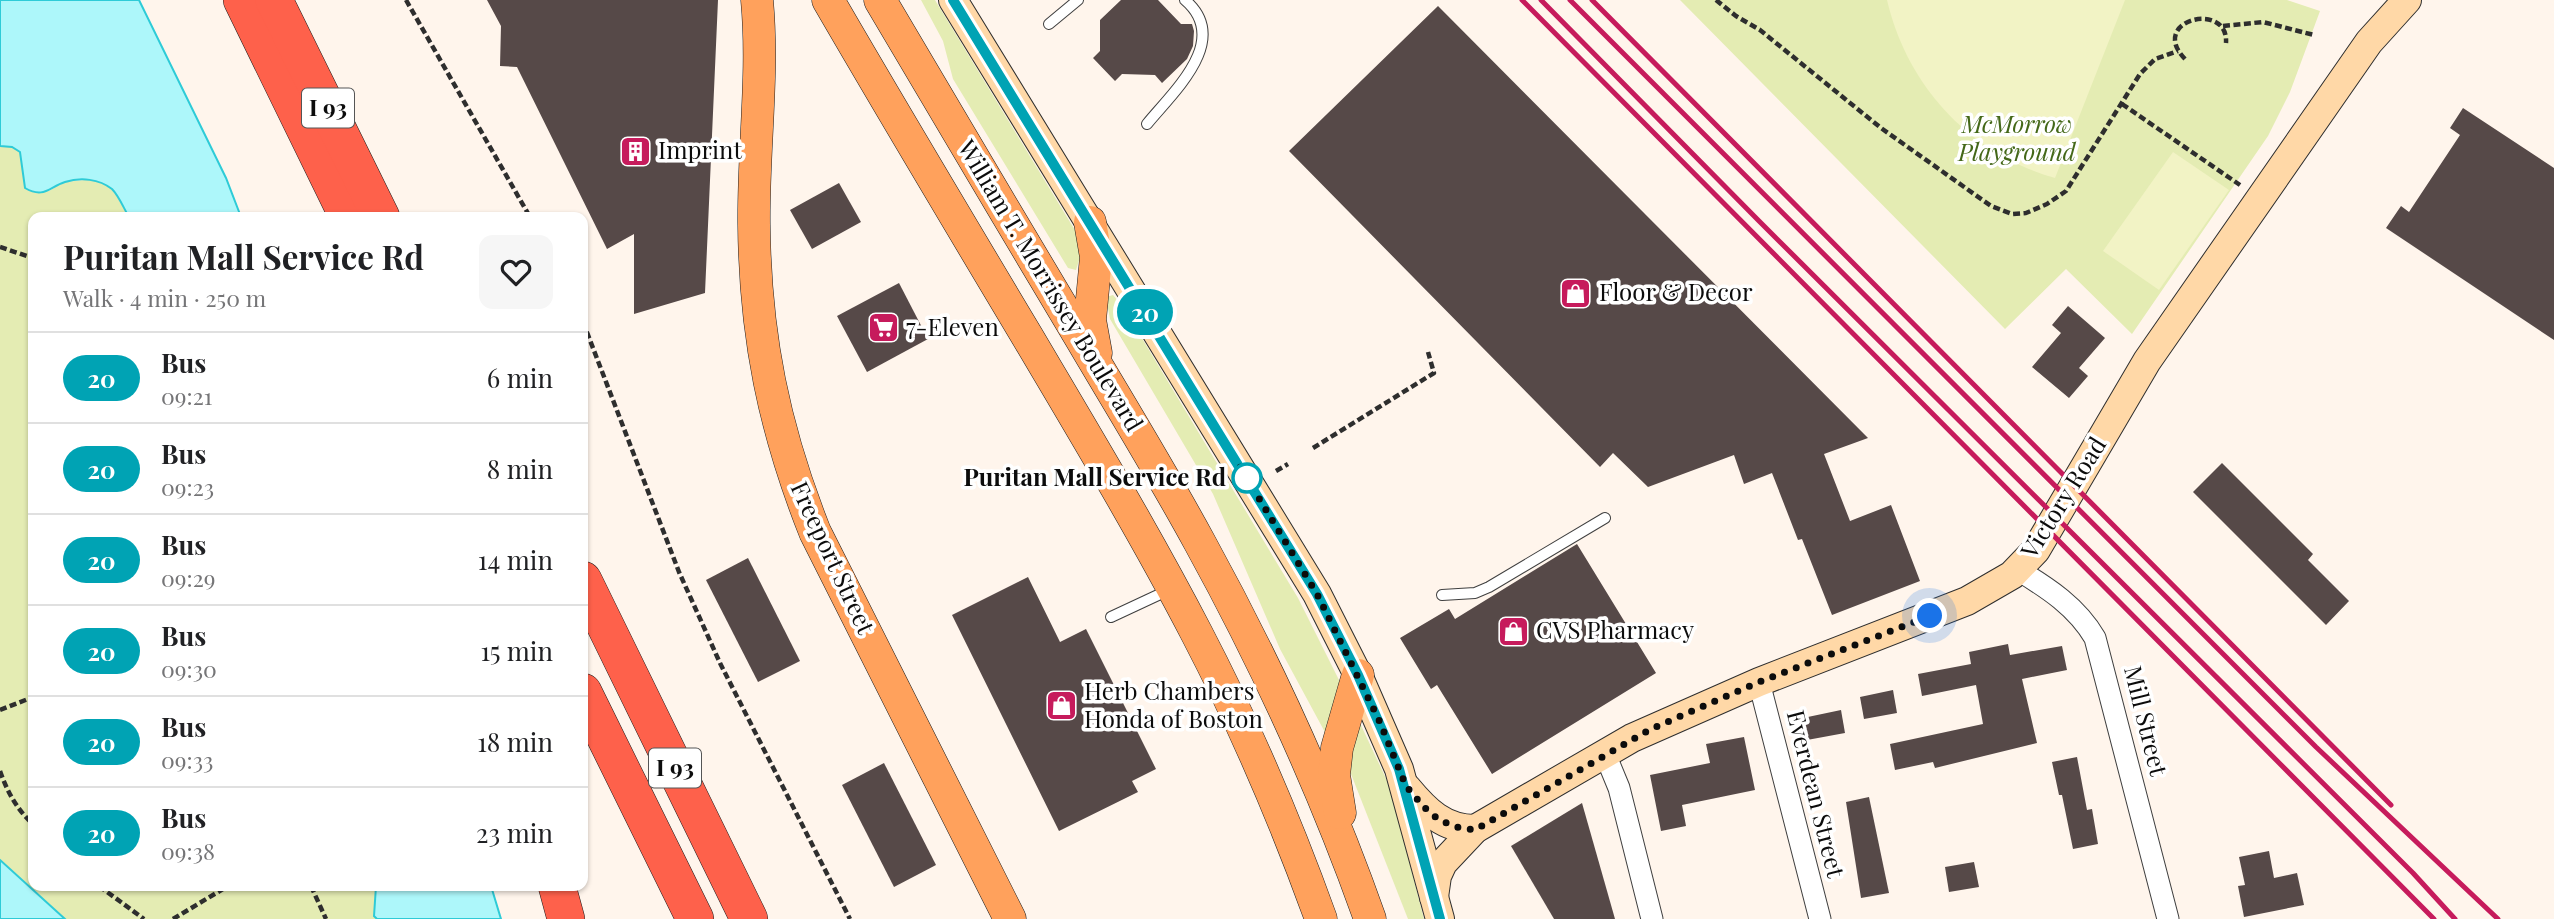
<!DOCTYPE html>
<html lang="en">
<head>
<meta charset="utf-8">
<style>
	body { margin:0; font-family:"Playfair Display",serif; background:#f6f6f6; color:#202124; height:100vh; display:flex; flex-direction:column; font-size:26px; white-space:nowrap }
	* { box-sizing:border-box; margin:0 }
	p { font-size:23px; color:#757577 }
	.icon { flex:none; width:38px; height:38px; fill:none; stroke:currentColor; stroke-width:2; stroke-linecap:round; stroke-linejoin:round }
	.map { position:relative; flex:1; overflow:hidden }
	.drawer { position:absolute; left:28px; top:212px; width:560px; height:679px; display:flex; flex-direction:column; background:#fff; border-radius:14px; box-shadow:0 2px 5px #0004 }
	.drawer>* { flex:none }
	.badge { padding:0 14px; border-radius:23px; font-size:24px; line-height:46px }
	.you { position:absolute; width:35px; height:35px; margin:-18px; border:5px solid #fff; border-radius:50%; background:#1a73e8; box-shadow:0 0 0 10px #1a73e833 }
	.map>.badge { position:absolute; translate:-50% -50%; box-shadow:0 0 0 4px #fff }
	.round { display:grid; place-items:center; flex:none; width:74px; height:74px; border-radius:14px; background:#f6f6f6 }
	.summary { display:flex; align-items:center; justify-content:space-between; height:119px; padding:0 35px }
	h1 { font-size:33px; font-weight:700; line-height:52px }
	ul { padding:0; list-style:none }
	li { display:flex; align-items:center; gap:21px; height:91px; padding:0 35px; border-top:2px solid #e0e0e0 }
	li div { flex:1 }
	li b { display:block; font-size:26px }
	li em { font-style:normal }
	li .badge { min-width:77px; font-weight:700; text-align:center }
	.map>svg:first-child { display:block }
	.green { fill:#e4ecb3 }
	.pitch { fill:#f2f3c5 }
	.water { fill:#adf7fa; stroke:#2ecbd7; stroke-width:2 }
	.building { fill:#564948 }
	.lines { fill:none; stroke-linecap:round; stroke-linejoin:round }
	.service-casing { stroke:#3f3f3f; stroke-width:12 }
	.minor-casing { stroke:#3f3f3f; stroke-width:23 }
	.secondary-casing { stroke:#2e2e2e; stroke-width:30 }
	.primary-casing { stroke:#1d1d1d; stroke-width:33 }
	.motorway-casing { stroke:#1d1d1d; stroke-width:38 }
	.path { stroke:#2e2e2e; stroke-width:4.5; stroke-dasharray:7 3.5; stroke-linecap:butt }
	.service { stroke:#fff; stroke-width:10 }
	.minor { stroke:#fff; stroke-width:21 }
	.secondary { stroke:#ffd8a7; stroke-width:28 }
	.primary { stroke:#ffa15c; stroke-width:32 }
	.motorway { stroke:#fe614b; stroke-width:37 }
	.rail { stroke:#c61b5c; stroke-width:5 }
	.line-casing { stroke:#fff; stroke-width:16 }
	.line { stroke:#00a3b4; stroke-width:10 }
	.walk { stroke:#0c0c0c; stroke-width:7; stroke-dasharray:0 12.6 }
	.stop-dot { fill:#fff; stroke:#00a3b4; stroke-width:3.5 }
	.labels { text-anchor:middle; stroke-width:7; stroke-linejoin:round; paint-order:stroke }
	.shield { fill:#fff; stroke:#555; stroke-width:2 }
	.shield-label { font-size:23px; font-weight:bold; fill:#0c0c0c }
	.park-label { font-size:24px; font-style:italic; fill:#446819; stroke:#fff }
	.poi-label { font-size:24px; fill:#0c0c0c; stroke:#fff; text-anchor:start }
	.street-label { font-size:24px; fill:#0c0c0c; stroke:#fff }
	.stop-label { font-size:24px; font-weight:bold; fill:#0c0c0c; stroke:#fff; text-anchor:end }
</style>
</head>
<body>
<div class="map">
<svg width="2554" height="919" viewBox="0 0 2554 919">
	<rect width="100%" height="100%" fill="#fff5ec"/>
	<!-- green -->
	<g class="green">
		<polygon points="921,0 935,0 1084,245 1076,270 1068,268 953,79 943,41"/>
		<polygon points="1680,0 2287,0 2320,11 2290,92 2268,136 2132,334 2066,269 2005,329"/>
		<polygon points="0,146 12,147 20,152 25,188 49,191 64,182 95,179 113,190 129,217 33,217 33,886 376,886 375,916 377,919 65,919 0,860"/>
		<polygon points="1113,295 1122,305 1298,598 1340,682 1327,736 1280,649 1213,494 1110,319 1106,297"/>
		<polygon points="1359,721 1390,787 1424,919 1408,919 1351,774 1350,745"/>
	</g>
	<!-- pitch -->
	<g class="pitch">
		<path d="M1887,0H2125L2055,178C1970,154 1907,86 1887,0Z"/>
		<polygon points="2173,152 2229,190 2159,290 2103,251"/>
	</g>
	<!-- water -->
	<g class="water">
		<path d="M0,0H139L226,178L241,217H129C124,209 119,196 112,189C99,179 81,177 65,182C49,187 44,199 25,188L20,152L12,147L0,146Z"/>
		<polygon points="0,860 65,919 0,919"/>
		<polygon points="376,886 491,886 501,919 377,919 374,916"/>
	</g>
	<!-- building -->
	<g class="building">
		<polygon points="487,0 718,0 705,293 634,314 634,234 607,249 517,67 500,66 501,26"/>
		<polygon points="1121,0 1158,0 1181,24 1192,24 1194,31 1193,46 1187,59 1162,83 1155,75 1122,74 1115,81 1093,58 1100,51 1100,20"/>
		<polygon points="1438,6 1868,438 1824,454 1850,521 1891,505 1920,581 1832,615 1802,539 1798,540 1772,473 1744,484 1734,455 1648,487 1613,453 1600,467 1289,151"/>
		<polygon points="2463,108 2554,168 2554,340 2386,228 2401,206 2409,212 2460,135 2450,128"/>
		<polygon points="839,183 861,222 812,249 790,210"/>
		<polygon points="899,283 928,339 867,372 837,316"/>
		<polygon points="2068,306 2105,338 2079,368 2088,376 2069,398 2032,367 2061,333 2052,325"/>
		<polygon points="2222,463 2313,554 2308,560 2349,601 2326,625 2193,492"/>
		<polygon points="1577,544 1656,673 1492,774 1437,685 1431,689 1400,638 1449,609 1455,619"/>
		<polygon points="748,558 800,661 758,682 706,580"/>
		<polygon points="1028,577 1060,642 1086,629 1156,769 1132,781 1138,792 1059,831 952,615"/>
		<polygon points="2008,644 2010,655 2062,646 2067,670 2022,679 2037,743 1935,768 1933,762 1895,770 1890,744 1983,724 1976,685 1922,696 1918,674 1971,664 1969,652"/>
		<polygon points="1893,690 1897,713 1864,719 1860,697"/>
		<polygon points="1841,710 1845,733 1807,740 1803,718"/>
		<polygon points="1744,737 1755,790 1682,805 1686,826 1661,831 1650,775 1710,763 1706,744"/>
		<polygon points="2077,757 2087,810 2092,809 2098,844 2073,849 2062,795 2059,795 2052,762"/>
		<polygon points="884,763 936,865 894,887 842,785"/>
		<polygon points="1869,797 1889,893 1861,898 1846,802"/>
		<polygon points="1582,803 1615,919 1554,919 1511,846"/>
		<polygon points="2269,851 2274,878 2297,873 2304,905 2244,917 2238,886 2245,885 2239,857"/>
		<polygon points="1974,862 1979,887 1949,892 1945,867"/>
	</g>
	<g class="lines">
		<defs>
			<g id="service">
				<polyline points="1049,24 1078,0"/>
				<path d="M1147,124C1173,92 1232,40 1185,0"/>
				<polyline points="1442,595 1475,593 1489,587 1605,518"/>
				<polyline points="1111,617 1171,589"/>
			</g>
			<g id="minor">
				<path d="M2018,570C2048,588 2077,607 2095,638L2168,919"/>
				<polyline points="1759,682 1820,919"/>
				<polyline points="1605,754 1619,788 1652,919"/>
			</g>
			<g id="secondary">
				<polyline points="953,0 1317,594 1358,675 1399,769 1440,919"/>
				<path d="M1407,788C1426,811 1444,829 1475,829"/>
				<polyline points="1434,897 1437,876 1443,863 1475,829 1632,738 1759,682 1967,601 2012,575 2036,550 2147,361 2369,42 2407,0"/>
			</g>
			<g id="primary">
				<path d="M757,0C764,74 753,150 754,225C755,336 774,429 815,532L1010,919"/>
				<path d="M828,0C893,112 960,224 1027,336C1085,434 1144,532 1197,634C1245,726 1286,822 1321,919"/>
				<path d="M880,0C946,112 1013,225 1080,337C1120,405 1162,473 1200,543C1266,663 1324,789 1370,919"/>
				<polyline points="1090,222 1096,257 1090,320 1096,353"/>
				<polyline points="1340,813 1334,775 1337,748 1358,675"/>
			</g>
			<g id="motorway">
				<polyline points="242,0 348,217"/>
				<polyline points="274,0 381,217"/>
				<polyline points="583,580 749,919"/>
				<polyline points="583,692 695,919"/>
				<polyline points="557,886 566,919"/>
			</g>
		</defs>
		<!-- service casing -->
		<use href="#service" class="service-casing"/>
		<!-- minor casing -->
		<use href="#minor" class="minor-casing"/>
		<!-- secondary casing -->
		<use href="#secondary" class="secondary-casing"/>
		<!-- primary casing -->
		<use href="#primary" class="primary-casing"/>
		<!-- motorway casing -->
		<use href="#motorway" class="motorway-casing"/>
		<!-- path -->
		<g class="path">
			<polyline points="406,0 530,217"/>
			<polyline points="1716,0 1736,16 1760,30 1881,128 1991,206 2012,214 2026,213 2047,204 2066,191 2140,74 2155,59 2178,51"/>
			<polyline points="2223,26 2263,22 2314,35"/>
			<path d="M2185,59C2147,20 2229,0 2226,43"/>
			<polyline points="2122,104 2240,185"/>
			<polyline points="0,247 33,258"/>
			<polyline points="583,322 679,572 720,663 850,919"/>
			<polyline points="1313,448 1434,373 1428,352"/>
			<polyline points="1276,471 1288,464"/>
			<polyline points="0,710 33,697"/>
			<path d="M0,771C7,791 17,810 33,824"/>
			<polyline points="99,886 144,919"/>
			<polyline points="311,886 326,919"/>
			<polyline points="173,919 228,886"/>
		</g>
		<!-- service -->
		<use href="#service" class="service"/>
		<!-- minor -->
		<use href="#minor" class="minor"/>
		<!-- secondary -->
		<use href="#secondary" class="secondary"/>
		<!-- primary -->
		<use href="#primary" class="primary"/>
		<!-- motorway -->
		<use href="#motorway" class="motorway"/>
		<!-- rail -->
		<g class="rail">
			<polyline points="1522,0 2434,919"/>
			<polyline points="1541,0 1759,221 2413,873 2455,919"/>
			<polyline points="1570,0 2316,747 2498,919"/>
			<polyline points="1592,0 2391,805"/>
		</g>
	</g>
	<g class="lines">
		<defs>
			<polyline id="line" points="953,0 1317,594 1358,675 1399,769 1440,919"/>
		</defs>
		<!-- line casing -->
		<use href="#line" class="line-casing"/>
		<!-- line -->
		<use href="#line" class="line"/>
		<!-- walk -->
		<polyline class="walk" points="1247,478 1240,467 1317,594 1379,720 1406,786 1424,807 1439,820 1460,828 1475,830 1651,729 1759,682 1930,616"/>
	</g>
	<!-- icons -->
	<defs>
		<symbol id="building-square" viewBox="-11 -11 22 22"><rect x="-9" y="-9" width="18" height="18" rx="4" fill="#c61b5c" stroke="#fff"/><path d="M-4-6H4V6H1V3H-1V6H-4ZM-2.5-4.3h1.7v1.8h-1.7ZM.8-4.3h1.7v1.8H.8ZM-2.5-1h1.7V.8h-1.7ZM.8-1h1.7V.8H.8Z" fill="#fff"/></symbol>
		<symbol id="shop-square" viewBox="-11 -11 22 22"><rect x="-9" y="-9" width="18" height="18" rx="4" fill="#c61b5c" stroke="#fff"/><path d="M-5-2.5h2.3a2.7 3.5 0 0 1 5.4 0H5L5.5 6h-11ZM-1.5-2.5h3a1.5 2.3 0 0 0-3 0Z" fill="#fff"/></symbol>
		<symbol id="supermarket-square" viewBox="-11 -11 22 22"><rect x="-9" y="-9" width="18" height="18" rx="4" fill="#c61b5c" stroke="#fff"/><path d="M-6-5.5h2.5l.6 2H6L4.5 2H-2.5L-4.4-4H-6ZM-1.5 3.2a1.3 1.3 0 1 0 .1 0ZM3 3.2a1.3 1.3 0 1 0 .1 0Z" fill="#fff"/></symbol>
	</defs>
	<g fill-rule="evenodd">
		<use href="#building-square" x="618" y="134" width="35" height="35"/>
		<use href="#shop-square" x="1558" y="276" width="35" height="35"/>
		<use href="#supermarket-square" x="866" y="310" width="35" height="35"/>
		<use href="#shop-square" x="1496" y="614" width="35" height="35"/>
		<use href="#shop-square" x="1044" y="688" width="35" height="35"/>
	</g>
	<!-- markers -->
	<circle class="stop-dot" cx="1247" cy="478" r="14"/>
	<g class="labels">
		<!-- shield labels -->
		<g class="shield">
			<rect x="302" y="88.5" width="52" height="39" rx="5"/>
			<rect x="649" y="748.5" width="52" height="39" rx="5"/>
		</g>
		<g class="shield-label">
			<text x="328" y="116">I 93</text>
			<text x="675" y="776">I 93</text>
		</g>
		<!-- park labels -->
		<g class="park-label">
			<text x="2017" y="133">McMorrow<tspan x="2017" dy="28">Playground</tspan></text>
		</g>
		<!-- poi labels -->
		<g class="poi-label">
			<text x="658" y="159">Imprint</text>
			<text x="1599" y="301">Floor &amp; Decor</text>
			<text x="906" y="336">7-Eleven</text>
			<text x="1536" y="639">CVS Pharmacy</text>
			<text x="1084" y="700">Herb Chambers<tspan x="1084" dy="28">Honda of Boston</tspan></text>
		</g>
		<!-- street labels -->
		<g class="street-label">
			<text transform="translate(1050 286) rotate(59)" y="8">William T. Morrissey Boulevard</text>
			<text transform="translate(2064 498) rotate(-58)" y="8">Victory Road</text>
			<text transform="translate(832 558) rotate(65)" y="8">Freeport Street</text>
			<text transform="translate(2145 721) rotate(76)" y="8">Mill Street</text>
			<text transform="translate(1815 794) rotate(76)" y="8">Everdean Street</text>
		</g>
		<!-- stop labels -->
		<g class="stop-label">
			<text x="1226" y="486">Puritan Mall Service Rd</text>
		</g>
	</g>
</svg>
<div class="you" style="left:1930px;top:616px"></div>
<b class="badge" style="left:1145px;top:312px;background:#00a3b4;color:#fff">20</b>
<section class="drawer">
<div class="summary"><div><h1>Puritan Mall Service Rd</h1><p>Walk · 4 min · 250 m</p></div><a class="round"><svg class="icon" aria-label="heart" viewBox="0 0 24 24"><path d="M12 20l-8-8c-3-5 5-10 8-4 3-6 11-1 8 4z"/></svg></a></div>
<ul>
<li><span class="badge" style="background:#00a3b4;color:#fff">20</span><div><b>Bus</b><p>09:21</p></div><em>6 min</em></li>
<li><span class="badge" style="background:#00a3b4;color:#fff">20</span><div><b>Bus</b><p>09:23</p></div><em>8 min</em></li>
<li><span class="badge" style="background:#00a3b4;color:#fff">20</span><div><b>Bus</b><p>09:29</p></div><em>14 min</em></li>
<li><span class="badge" style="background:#00a3b4;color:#fff">20</span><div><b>Bus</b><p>09:30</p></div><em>15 min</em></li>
<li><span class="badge" style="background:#00a3b4;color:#fff">20</span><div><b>Bus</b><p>09:33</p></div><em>18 min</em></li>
<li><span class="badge" style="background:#00a3b4;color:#fff">20</span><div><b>Bus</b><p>09:38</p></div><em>23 min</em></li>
</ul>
</section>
</div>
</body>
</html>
